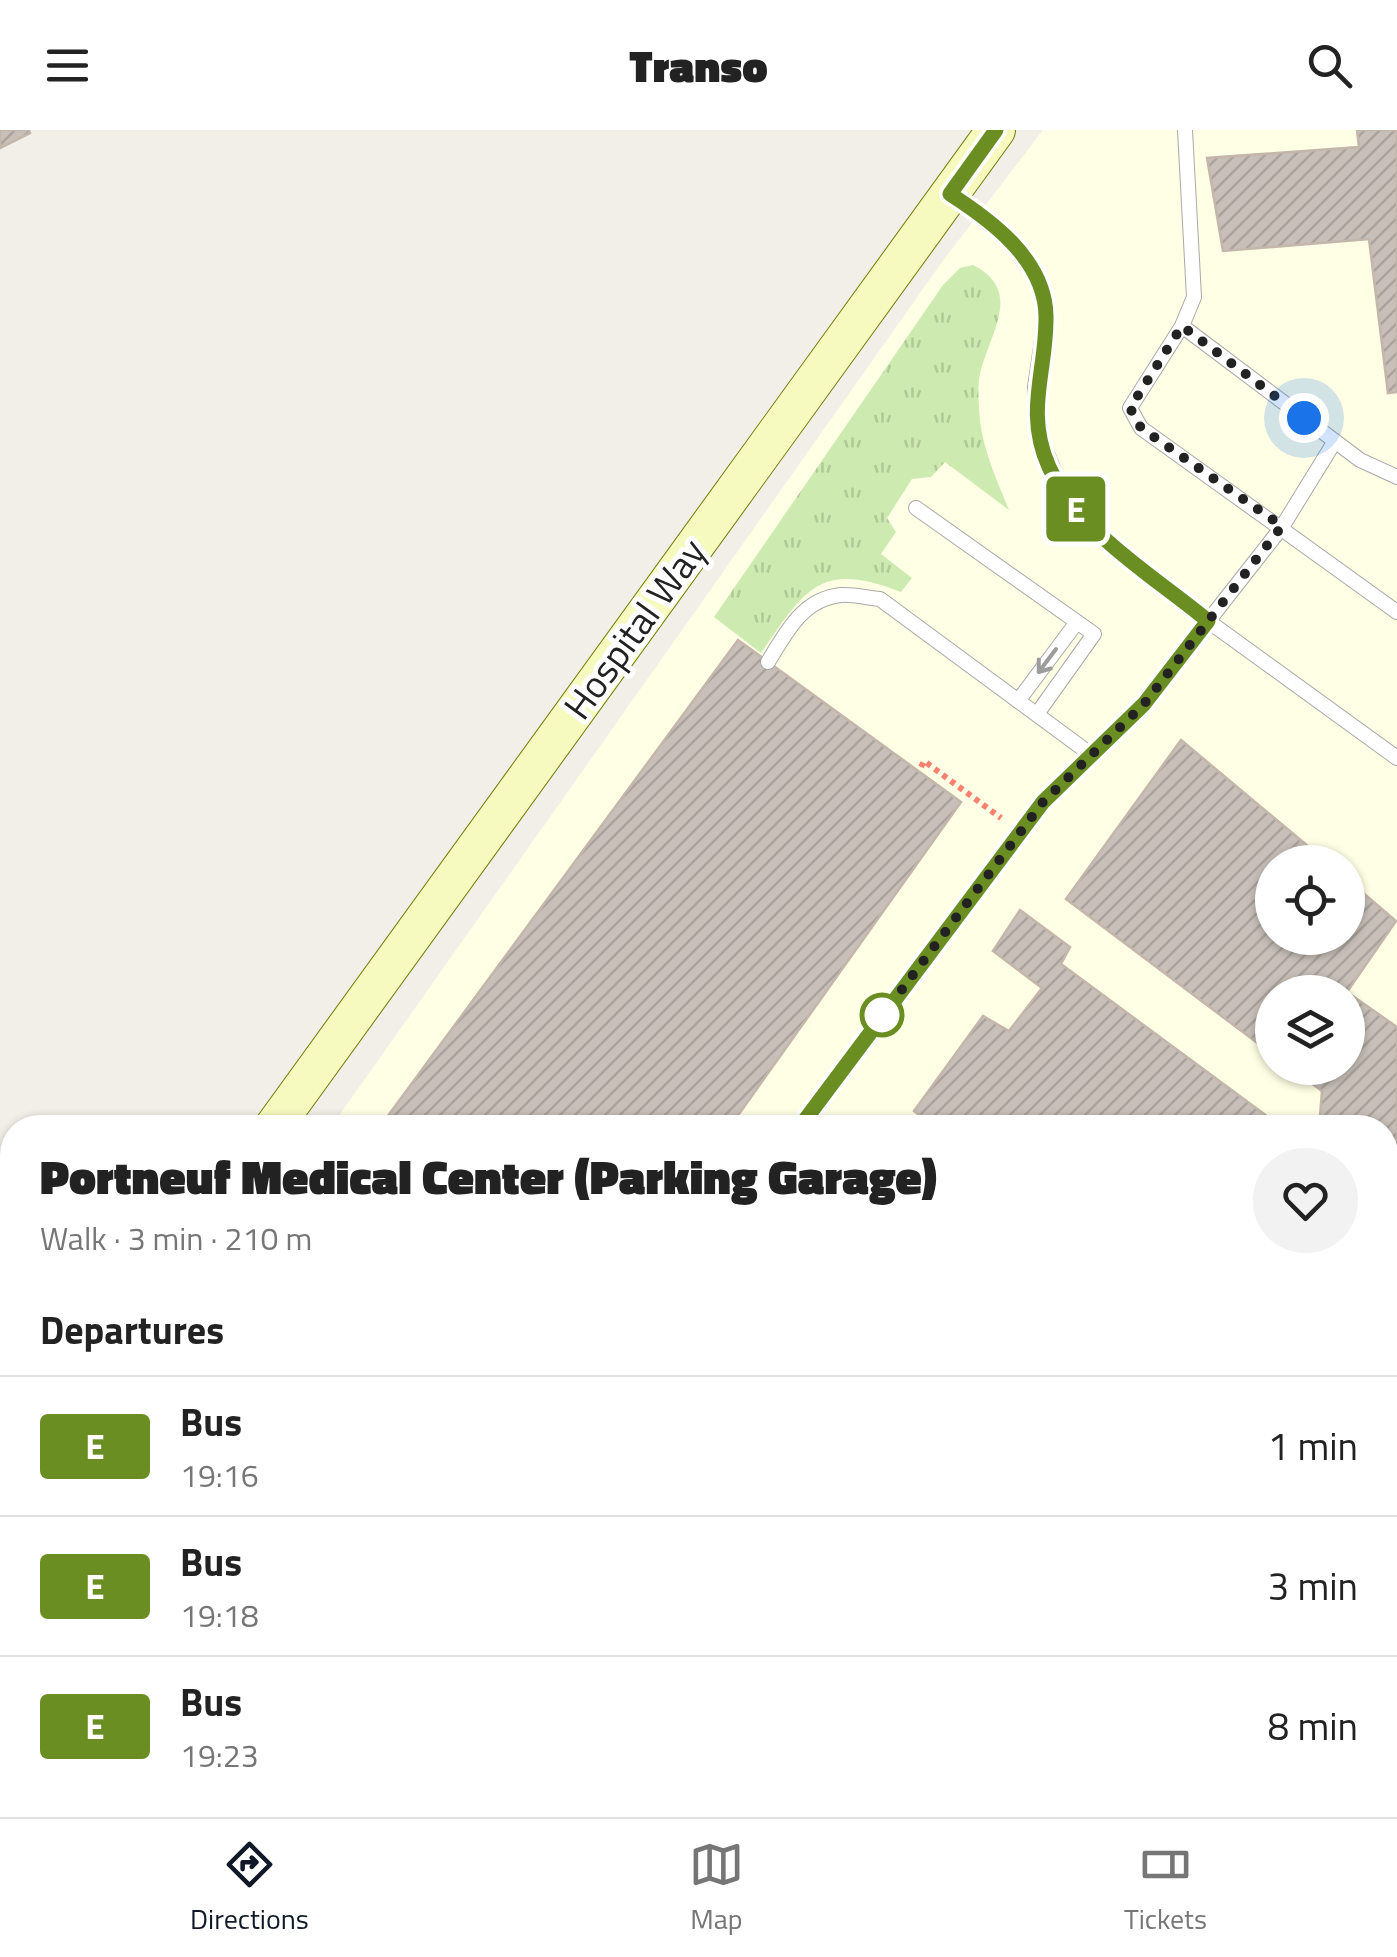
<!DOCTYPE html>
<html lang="en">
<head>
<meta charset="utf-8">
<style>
	body { margin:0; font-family:"Titillium Web",sans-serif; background:#f2f2f2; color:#222; height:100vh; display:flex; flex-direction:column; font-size:38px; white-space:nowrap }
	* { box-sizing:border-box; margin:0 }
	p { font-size:32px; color:#767676 }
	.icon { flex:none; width:55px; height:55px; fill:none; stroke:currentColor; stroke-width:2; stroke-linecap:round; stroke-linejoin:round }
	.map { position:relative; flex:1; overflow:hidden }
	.drawer { position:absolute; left:0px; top:985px; width:1398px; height:702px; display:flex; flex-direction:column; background:#fff; border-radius:40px 40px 0 0; box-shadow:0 2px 8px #0004 }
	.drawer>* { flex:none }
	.badge { padding:0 20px; border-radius:8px; font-size:35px; line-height:65px }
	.tools { position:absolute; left:1255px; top:715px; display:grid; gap:20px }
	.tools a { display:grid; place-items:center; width:110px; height:110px; border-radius:50%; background:#fff; box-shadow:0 2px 8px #0004; font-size:50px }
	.you { position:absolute; width:50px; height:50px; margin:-25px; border:8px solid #fff; border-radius:50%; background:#1a73e8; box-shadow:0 0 0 15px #1a73e833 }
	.map>.badge { position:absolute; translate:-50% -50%; box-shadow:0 0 0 5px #fff }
	h2 { padding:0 40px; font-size:38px; line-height:90px }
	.round { display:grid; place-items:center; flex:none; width:105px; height:105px; border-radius:52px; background:#f2f2f2 }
	.overview { display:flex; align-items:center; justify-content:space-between; height:170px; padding:0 40px }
	h1 { font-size:48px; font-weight:800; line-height:75px }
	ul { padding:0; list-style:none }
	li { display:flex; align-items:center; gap:30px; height:140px; padding:0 40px; border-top:2px solid #e0e0e0 }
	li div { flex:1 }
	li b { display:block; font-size:38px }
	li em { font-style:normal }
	li .badge { min-width:110px; font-weight:700; text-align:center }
	header { display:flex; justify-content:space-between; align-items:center; height:130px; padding:0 40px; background:#fff; font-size:45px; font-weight:800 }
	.menu { display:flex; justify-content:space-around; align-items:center; height:140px; border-top:2px solid #e0e0e0; background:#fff; font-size:28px; color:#767676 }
	.menu a { display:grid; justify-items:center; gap:5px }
	.menu .current { color:#111827 }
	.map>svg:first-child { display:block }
	.education { fill:#ffffe5; fill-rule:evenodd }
	.grass { fill:url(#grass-tufts) }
	.parking { fill:#e2e2e2 }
	.building { fill:url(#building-hatch); stroke:#c4b6ab; stroke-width:2.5 }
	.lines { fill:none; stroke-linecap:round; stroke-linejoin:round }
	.lane-casing { stroke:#a9a9a9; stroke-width:16 }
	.secondary-casing { stroke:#707d05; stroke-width:40 }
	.path { stroke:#fa8072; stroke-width:6; stroke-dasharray:5 5; stroke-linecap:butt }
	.lane { stroke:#fff; stroke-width:14 }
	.secondary { stroke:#f7fabf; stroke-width:38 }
	.oneway { stroke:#9c9c9c }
	.line-casing { stroke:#fff; stroke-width:22 }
	.line { stroke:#6b8e23; stroke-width:15 }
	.walk { stroke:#222; stroke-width:10; stroke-dasharray:0 18 }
	.stop-dot { fill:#fff; stroke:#6b8e23; stroke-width:5 }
	.labels { text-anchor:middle; stroke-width:10; stroke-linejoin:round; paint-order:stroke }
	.street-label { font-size:38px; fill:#222; stroke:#fff }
</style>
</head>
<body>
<header><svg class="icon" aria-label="menu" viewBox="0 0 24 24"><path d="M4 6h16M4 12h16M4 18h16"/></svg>Transo<svg class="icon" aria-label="search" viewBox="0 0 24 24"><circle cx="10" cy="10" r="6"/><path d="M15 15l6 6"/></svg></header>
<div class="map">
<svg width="1397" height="1687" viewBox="0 0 1397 1687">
	<defs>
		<pattern id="grass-tufts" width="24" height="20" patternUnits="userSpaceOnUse" patternTransform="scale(2.5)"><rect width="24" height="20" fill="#cdebb0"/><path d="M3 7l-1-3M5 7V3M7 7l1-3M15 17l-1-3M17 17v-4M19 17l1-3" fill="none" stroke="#b0c997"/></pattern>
		<pattern id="building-hatch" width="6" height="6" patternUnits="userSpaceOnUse" patternTransform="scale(2.5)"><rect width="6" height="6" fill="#c7bfb8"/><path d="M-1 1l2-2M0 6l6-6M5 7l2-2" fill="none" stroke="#aba49e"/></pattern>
	</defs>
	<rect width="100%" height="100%" fill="#f2efe9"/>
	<!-- education -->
	<path class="education" d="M1043,0H1397V1687H0V1436L12,1419V1675H1385V998L331,997L942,132ZM1272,732H1348V808H1272ZM1272,862H1348V938H1272Z"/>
	<!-- grass -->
	<g class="grass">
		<path d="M973,135C1024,161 990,202 980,244C977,257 979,277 980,291C984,322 997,351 1009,380L945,332L931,347L912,349L887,388L896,402L881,424L912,448L901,462C820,430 805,459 761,523L714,487L943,155L960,138Z"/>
		<polygon points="12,1439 12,1641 0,1648 0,1456"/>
		<polygon points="963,1675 1003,1675 1059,1684 1170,1675 1166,1687 954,1687"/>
	</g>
	<!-- parking -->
	<g class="parking">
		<polygon points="181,1675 454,1675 472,1687 161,1687"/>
		<polygon points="667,1675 944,1675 936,1687 683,1687"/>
	</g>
	<!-- building -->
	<g class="building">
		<polygon points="0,0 29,0 30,3 0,18"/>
		<polygon points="1357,0 1397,0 1397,262 1388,263 1369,109 1223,121 1207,28 1359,17"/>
		<polygon points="738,510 961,672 729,998 379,998"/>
		<polygon points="1181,610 1327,732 1272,732 1272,808 1348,808 1348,750 1396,791 1347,862 1397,897 1397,1687 1257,1687 1242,1675 1385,1675 1385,998 1311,998 1320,986 1322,961 1291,938 1348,938 1348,862 1272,862 1272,924 1066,769"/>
		<polygon points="1020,780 1070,817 1061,834 1283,998 936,998 914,981 983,886 1009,901 1042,858 993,821"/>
	</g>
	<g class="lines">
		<defs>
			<g id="lane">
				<polyline points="1185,0 1194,167 1182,196 1130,278 1141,298 1397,482"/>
				<polyline points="951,64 1000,98 1039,153 1046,184 1035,257 1038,301 1064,365 1090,395 1208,491 1397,628"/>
				<polyline points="1182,196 1360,330 1397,347"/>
				<polyline points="916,378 1094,504 1037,584"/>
				<path d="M768,532C786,503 802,469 841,465C853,464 868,468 880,469L1093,626"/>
				<polyline points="1018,571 1077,492"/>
				<polyline points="799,998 1043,671 1144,573 1282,397 1335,311"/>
				<polyline points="414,1675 432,1687"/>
				<polyline points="590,1675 607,1687"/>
				<polyline points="753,1675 770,1687"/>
				<polyline points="1221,1675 1235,1687"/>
				<polyline points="0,1681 12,1673"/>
				<polyline points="246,1687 269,1675"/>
				<polyline points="916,1687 925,1675"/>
			</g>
			<g id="secondary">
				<polyline points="273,998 996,0"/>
				<polyline points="0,1371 12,1354"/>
			</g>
		</defs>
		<!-- lane casing -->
		<use href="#lane" class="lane-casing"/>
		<!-- secondary casing -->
		<use href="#secondary" class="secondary-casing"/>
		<!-- path -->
		<polyline class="path" points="921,637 924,631 1001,688"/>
		<!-- lane -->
		<use href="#lane" class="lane"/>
		<!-- secondary -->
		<use href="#secondary" class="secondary"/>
	</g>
	<!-- one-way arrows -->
	<defs><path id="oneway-shaft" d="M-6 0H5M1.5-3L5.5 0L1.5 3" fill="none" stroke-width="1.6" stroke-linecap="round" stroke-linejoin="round" transform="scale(2.5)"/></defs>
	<use class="oneway" href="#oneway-shaft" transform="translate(1047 531) rotate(127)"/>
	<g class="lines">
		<defs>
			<path id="line" d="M799,998L1043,672L1144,574L1208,491C1154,446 1079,403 1049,337C1024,281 1047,241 1046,186C1045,130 992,91 950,64L996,0"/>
		</defs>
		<!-- line casing -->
		<use href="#line" class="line-casing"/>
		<!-- line -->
		<use href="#line" class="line"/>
		<!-- walk -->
		<polyline class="walk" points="882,885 876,894 1043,672 1144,574 1282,396 1141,298 1130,278 1182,196 1304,288"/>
	</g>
	<!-- markers -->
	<circle class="stop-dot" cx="882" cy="885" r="20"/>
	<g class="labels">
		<!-- street labels -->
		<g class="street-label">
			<text transform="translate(635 499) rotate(-54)" y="13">Hospital Way</text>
		</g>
	</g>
</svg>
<div class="tools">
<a><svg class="icon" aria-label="locate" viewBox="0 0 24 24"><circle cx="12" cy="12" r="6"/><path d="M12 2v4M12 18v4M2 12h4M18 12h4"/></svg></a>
<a><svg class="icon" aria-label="layers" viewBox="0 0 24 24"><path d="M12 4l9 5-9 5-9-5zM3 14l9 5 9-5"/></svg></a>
</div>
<div class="you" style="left:1304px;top:288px"></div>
<b class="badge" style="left:1076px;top:379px;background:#6b8e23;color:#fff">E</b>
<section class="drawer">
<div class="overview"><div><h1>Portneuf Medical Center (Parking Garage)</h1><p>Walk · 3 min · 210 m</p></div><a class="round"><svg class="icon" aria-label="heart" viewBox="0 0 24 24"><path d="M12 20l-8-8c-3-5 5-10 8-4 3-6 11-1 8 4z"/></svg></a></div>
<h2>Departures</h2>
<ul>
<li><span class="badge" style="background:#6b8e23;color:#fff">E</span><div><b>Bus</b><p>19:16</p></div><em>1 min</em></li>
<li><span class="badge" style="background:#6b8e23;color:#fff">E</span><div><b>Bus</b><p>19:18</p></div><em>3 min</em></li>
<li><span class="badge" style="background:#6b8e23;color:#fff">E</span><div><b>Bus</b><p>19:23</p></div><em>8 min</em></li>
</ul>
</section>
</div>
<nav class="menu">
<a class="current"><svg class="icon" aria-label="directions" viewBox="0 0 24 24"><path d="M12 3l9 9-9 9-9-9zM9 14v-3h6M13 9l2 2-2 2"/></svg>Directions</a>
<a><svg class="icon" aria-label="map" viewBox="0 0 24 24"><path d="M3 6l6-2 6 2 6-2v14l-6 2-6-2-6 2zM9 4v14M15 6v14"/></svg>Map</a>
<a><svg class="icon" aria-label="tickets" viewBox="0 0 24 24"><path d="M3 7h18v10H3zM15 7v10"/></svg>Tickets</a>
</nav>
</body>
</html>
